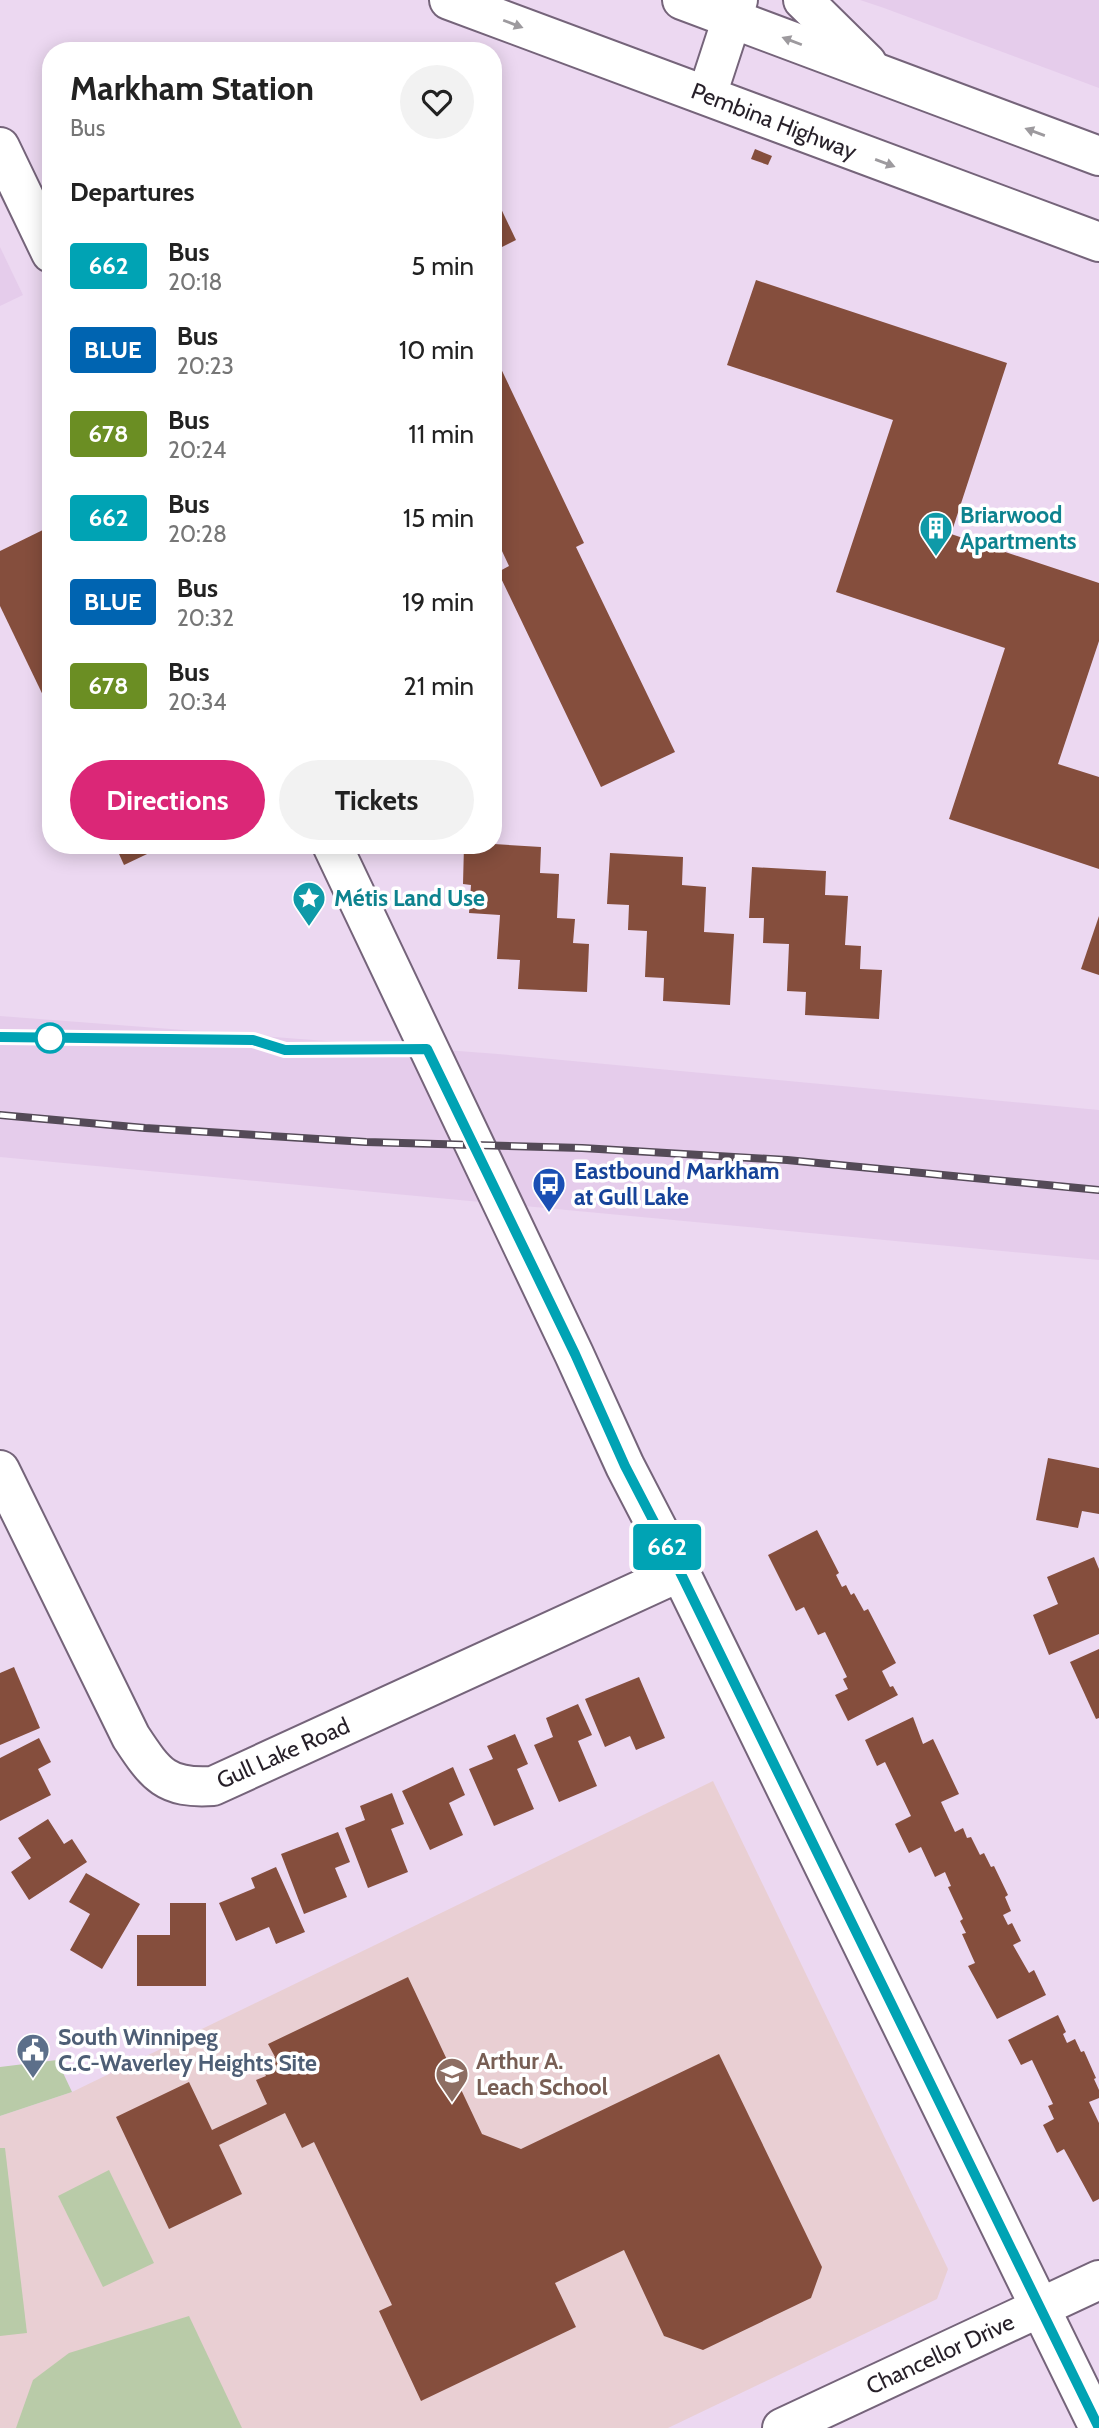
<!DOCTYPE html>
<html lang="en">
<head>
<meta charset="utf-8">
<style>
	body { margin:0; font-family:Cabin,sans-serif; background:#f2f2f2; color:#222; height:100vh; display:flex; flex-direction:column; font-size:26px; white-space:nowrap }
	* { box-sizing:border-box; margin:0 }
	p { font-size:23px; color:#767676 }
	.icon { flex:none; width:38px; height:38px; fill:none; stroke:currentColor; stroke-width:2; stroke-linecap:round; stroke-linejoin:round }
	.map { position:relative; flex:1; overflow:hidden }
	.details { position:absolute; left:42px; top:42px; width:460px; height:812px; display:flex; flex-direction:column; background:#fff; border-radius:28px; box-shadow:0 4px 18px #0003 }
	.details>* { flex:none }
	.badge { padding:0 14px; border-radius:5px; font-size:24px; line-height:46px }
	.map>.badge { position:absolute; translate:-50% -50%; box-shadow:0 0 0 4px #fff }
	h2 { padding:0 28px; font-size:26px; line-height:63px }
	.round { display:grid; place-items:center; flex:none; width:74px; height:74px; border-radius:37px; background:#f2f2f2 }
	.headline { display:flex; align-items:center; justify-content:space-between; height:119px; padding:0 28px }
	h1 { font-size:33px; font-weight:700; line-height:52px }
	.button { display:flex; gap:14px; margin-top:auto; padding:14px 28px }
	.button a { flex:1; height:80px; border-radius:42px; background:#db2777; color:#fff; font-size:28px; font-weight:700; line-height:80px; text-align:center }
	.button a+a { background:#f2f2f2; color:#222 }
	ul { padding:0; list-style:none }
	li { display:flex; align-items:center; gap:21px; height:84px; padding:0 28px }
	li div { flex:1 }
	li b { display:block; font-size:26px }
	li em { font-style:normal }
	li .badge { min-width:77px; font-weight:700; text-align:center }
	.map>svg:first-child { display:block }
	.built { fill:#e5cceb }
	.education { fill:#e9cfd3 }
	.green { fill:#b9cba8 }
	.building { fill:#854e3d }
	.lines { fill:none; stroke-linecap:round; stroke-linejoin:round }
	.minor-casing { stroke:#75647a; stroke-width:42 }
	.major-casing { stroke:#75647a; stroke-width:42 }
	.minor { stroke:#fff; stroke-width:38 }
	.major { stroke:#fff; stroke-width:38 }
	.rail-casing { stroke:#544a57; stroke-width:8 }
	.rail { stroke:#fff; stroke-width:5; stroke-dasharray:16; stroke-linecap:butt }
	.oneway { fill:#9d9a9e }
	.line-casing { stroke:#fff; stroke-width:16 }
	.line { stroke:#00a3b4; stroke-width:10 }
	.stop-dot { fill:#fff; stroke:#00a3b4; stroke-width:3.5 }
	.labels { text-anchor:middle; stroke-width:7; stroke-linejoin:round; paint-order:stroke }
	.street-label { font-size:23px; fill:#261f28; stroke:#fff }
	.culture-label { font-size:23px; font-weight:bold; fill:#0d838f; stroke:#fff; text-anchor:start }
	.transit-label { font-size:23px; font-weight:bold; fill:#164399; stroke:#fff; text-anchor:start }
	.service-label { font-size:23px; font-weight:bold; fill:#4e5e75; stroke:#fff; text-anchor:start }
	.education-label { font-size:23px; font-weight:bold; fill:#785e54; stroke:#fff; text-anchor:start }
</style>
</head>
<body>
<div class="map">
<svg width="1099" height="2428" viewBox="0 0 1099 2428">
	<rect width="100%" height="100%" fill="#ecd8f1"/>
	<!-- built -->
	<g class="built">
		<polygon points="860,0 1099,0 1099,88 884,8"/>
		<polygon points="0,247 23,295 0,306"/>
		<polygon points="0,1016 498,1054 1099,1110 1099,1260 0,1157"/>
	</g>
	<!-- education -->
	<polygon class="education" points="713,1781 948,2269 937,2299 668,2428 0,2428 0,2116 72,2092"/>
	<!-- green -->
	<g class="green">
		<polygon points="57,2060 72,2092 0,2116 0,2067"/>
		<polygon points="0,2148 5,2148 27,2333 0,2336"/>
		<polygon points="109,2170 154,2263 103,2287 58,2196"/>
		<polygon points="189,2316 242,2428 16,2428 33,2380 69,2353"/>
	</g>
	<!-- building -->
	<g class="building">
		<polygon points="755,149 772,156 768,165 751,159"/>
		<polygon points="494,194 516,240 494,251"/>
		<polygon points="756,280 1007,363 951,534 1099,583 1099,641 1058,764 1099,777 1099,869 949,819 1005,648 836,592 893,420 727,365"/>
		<polygon points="494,354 584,543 576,547 675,752 601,787 498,572 509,566 494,534"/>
		<polygon points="51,526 51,712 0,606 0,551"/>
		<polygon points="494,844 541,847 540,873 559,874 557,918 575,919 573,943 589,944 587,992 518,989 520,960 497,959 500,915 469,913 471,885 463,884 464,845"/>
		<polygon points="115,845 166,845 124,865"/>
		<polygon points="610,853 683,857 682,885 706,887 704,932 734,934 730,1005 663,1001 664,978 645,977 647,931 628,930 629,905 607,904"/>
		<polygon points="752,867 826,871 825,895 848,896 845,945 861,946 860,969 882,970 879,1019 805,1015 806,992 787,991 789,944 763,943 764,918 749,918"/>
		<polygon points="1099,916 1099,975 1081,969"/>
		<polygon points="1048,1458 1099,1468 1099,1514 1082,1511 1078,1528 1036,1520"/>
		<polygon points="817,1530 839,1573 836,1575 842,1587 846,1585 851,1595 854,1593 864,1611 868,1609 896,1663 882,1671 890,1687 893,1686 898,1695 848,1721 835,1695 848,1689 843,1679 847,1677 825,1632 818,1635 804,1607 796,1611 768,1555"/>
		<polygon points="1094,1557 1099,1569 1099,1634 1049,1655 1033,1615 1058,1604 1047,1577"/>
		<polygon points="1099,1649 1099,1718 1096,1719 1070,1662"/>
		<polygon points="14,1667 40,1728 0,1745 0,1673"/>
		<polygon points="639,1677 665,1738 636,1750 630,1736 605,1747 585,1699"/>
		<polygon points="578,1704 592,1735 578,1741 597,1786 559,1802 534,1745 553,1737 546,1718"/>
		<polygon points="913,1717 923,1744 933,1739 959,1794 941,1802 955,1832 963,1828 967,1838 971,1837 980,1855 984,1853 991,1867 994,1866 1008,1895 1005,1897 1011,1911 1003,1915 1008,1925 1012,1923 1021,1941 1013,1945 1029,1973 1034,1970 1046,1995 997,2019 968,1966 975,1963 962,1934 966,1933 960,1921 963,1919 948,1887 951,1886 945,1872 935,1877 921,1847 909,1853 895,1824 911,1816 885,1762 877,1766 865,1740"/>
		<polygon points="515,1734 528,1764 517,1769 534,1809 494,1826 469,1769 493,1759 487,1746"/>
		<polygon points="39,1738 51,1762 38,1769 51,1795 0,1821 0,1758"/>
		<polygon points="453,1767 465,1795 449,1803 463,1835 430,1850 402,1791"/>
		<polygon points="392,1793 404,1824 391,1829 408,1872 368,1888 345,1828 365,1820 360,1806"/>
		<polygon points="48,1819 64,1844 72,1839 87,1862 29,1900 11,1872 31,1858 18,1838"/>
		<polygon points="338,1832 350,1862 335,1868 347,1897 304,1914 281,1854"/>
		<polygon points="276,1867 305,1932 276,1944 269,1927 236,1941 219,1903 255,1888 251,1878"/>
		<polygon points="86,1873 140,1904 102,1969 70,1950 90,1914 69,1902"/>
		<polygon points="170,1903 206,1903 206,1986 137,1986 137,1935 170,1935"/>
		<polygon points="408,1977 482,2134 521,2149 719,2054 822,2267 811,2298 703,2350 664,2336 624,2250 555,2283 576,2327 421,2401 379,2311 392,2305 314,2142 302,2148 285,2113 219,2145 242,2194 169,2229 116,2117 189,2082 212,2130 267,2104 256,2080 266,2076 261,2064 275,2057 268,2044"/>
		<polygon points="1058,2015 1066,2032 1063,2034 1067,2043 1075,2039 1081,2052 1084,2051 1096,2078 1094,2079 1099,2090 1099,2098 1089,2102 1099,2123 1099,2199 1093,2202 1064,2149 1057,2153 1043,2125 1054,2119 1048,2106 1053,2104 1032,2060 1021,2065 1008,2040"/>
	</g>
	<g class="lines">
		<defs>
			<g id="minor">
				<polyline points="707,95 738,0"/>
				<polyline points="0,147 51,253"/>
				<polyline points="332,845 574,1354 625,1466 680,1572 1099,2428"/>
				<path d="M0,1470L131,1737C156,1775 166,1789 213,1786L680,1572"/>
				<polyline points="782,2428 1099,2280"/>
			</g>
			<g id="major">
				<polyline points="449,0 1099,242"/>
				<polyline points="682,0 1099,156"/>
				<polyline points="803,0 867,63"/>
			</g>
		</defs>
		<!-- minor casing -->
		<use href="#minor" class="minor-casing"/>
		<!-- major casing -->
		<use href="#major" class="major-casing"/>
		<!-- minor -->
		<use href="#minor" class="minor"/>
		<!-- major -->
		<use href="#major" class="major"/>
		<defs>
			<polyline id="rail" points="0,1115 145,1128 366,1142 582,1148 787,1160 1099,1190"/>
		</defs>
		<!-- rail casing -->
		<use href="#rail" class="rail-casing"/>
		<!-- rail -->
		<use href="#rail" class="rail"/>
	</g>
	<!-- one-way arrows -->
	<defs><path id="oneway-solid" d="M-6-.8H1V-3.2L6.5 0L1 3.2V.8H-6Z" transform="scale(1.75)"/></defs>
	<g class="oneway">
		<use href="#oneway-solid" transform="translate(513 24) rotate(21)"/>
		<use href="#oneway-solid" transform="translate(792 41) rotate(-159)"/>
		<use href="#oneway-solid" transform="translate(1035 132) rotate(-160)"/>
		<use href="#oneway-solid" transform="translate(885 163) rotate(20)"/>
	</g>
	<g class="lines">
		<defs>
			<polyline id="line" points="0,1037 253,1040 285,1050 427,1049 575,1354 625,1466 680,1572 1099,2428"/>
		</defs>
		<!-- line casing -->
		<use href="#line" class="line-casing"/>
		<!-- line -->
		<use href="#line" class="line"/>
	</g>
	<!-- icons -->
	<defs>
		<symbol id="building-pin" viewBox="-11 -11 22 30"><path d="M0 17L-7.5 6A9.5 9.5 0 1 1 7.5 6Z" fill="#0f9aa8" stroke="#fff"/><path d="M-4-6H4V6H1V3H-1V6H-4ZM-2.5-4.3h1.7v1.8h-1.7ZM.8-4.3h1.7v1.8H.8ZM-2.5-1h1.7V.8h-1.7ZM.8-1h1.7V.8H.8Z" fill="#fff"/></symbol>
		<symbol id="sight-pin" viewBox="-11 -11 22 30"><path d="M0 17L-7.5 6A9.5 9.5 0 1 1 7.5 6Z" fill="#0f9aa8" stroke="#fff"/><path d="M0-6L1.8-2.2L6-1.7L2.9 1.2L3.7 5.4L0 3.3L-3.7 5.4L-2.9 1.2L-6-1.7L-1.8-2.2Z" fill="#fff"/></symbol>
		<symbol id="bus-pin" viewBox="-11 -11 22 30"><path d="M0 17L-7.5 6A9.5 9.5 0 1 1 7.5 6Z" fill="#1a4fb4" stroke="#fff"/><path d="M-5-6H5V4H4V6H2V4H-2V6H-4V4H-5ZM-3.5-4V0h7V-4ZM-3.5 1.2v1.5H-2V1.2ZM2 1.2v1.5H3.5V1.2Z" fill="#fff"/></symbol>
		<symbol id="civic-pin" viewBox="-11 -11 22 30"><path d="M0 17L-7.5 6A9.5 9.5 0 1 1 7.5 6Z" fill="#5c6f8a" stroke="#fff"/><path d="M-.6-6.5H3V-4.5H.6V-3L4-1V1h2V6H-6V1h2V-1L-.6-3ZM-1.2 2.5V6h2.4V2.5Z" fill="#fff"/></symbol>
		<symbol id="school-pin" viewBox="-11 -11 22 30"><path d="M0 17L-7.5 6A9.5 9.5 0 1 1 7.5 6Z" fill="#8d6e63" stroke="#fff"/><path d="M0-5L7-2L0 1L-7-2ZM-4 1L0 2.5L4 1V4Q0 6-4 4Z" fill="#fff"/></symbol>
	</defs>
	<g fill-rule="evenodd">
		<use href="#building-pin" x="917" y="509" width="38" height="52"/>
		<use href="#sight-pin" x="290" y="879" width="38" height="52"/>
		<use href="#bus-pin" x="530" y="1165" width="38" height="52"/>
		<use href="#civic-pin" x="14" y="2031" width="38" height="52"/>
		<use href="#school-pin" x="433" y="2055" width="38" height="52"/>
	</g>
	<!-- markers -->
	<circle class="stop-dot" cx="50" cy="1038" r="14"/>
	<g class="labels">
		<!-- street labels -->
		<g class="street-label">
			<text transform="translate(774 121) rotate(21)" y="8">Pembina Highway</text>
			<text transform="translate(283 1753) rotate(-24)" y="8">Gull Lake Road</text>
			<text transform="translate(940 2354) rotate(-25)" y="8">Chancellor Drive</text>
		</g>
		<!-- culture labels -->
		<g class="culture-label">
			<text x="960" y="523">Briarwood<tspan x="960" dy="26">Apartments</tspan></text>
			<text x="334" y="906">Métis Land Use</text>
		</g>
		<!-- transit labels -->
		<g class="transit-label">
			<text x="574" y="1179">Eastbound Markham<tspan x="574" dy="26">at Gull Lake</tspan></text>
		</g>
		<!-- service labels -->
		<g class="service-label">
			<text x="58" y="2045">South Winnipeg<tspan x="58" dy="26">C.C-Waverley Heights Site</tspan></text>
		</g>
		<!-- education labels -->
		<g class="education-label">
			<text x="476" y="2069">Arthur A.<tspan x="476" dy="26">Leach School</tspan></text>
		</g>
	</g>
</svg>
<b class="badge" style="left:667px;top:1547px;background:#00a3b4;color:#fff">662</b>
<section class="details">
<div class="headline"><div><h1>Markham Station</h1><p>Bus</p></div><a class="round"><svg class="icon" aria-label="heart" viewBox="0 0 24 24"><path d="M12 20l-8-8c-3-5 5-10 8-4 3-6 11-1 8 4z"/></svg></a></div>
<h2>Departures</h2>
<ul>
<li><span class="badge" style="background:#00a3b4;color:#fff">662</span><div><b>Bus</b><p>20:18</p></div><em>5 min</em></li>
<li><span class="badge" style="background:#0064b1;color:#fff">BLUE</span><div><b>Bus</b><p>20:23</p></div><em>10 min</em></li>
<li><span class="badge" style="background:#6b8e23;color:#fff">678</span><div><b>Bus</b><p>20:24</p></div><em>11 min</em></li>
<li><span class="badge" style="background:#00a3b4;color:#fff">662</span><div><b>Bus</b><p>20:28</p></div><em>15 min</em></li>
<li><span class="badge" style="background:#0064b1;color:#fff">BLUE</span><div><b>Bus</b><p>20:32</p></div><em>19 min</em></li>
<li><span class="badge" style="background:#6b8e23;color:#fff">678</span><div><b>Bus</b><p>20:34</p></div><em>21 min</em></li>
</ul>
<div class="button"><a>Directions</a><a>Tickets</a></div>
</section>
</div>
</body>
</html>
